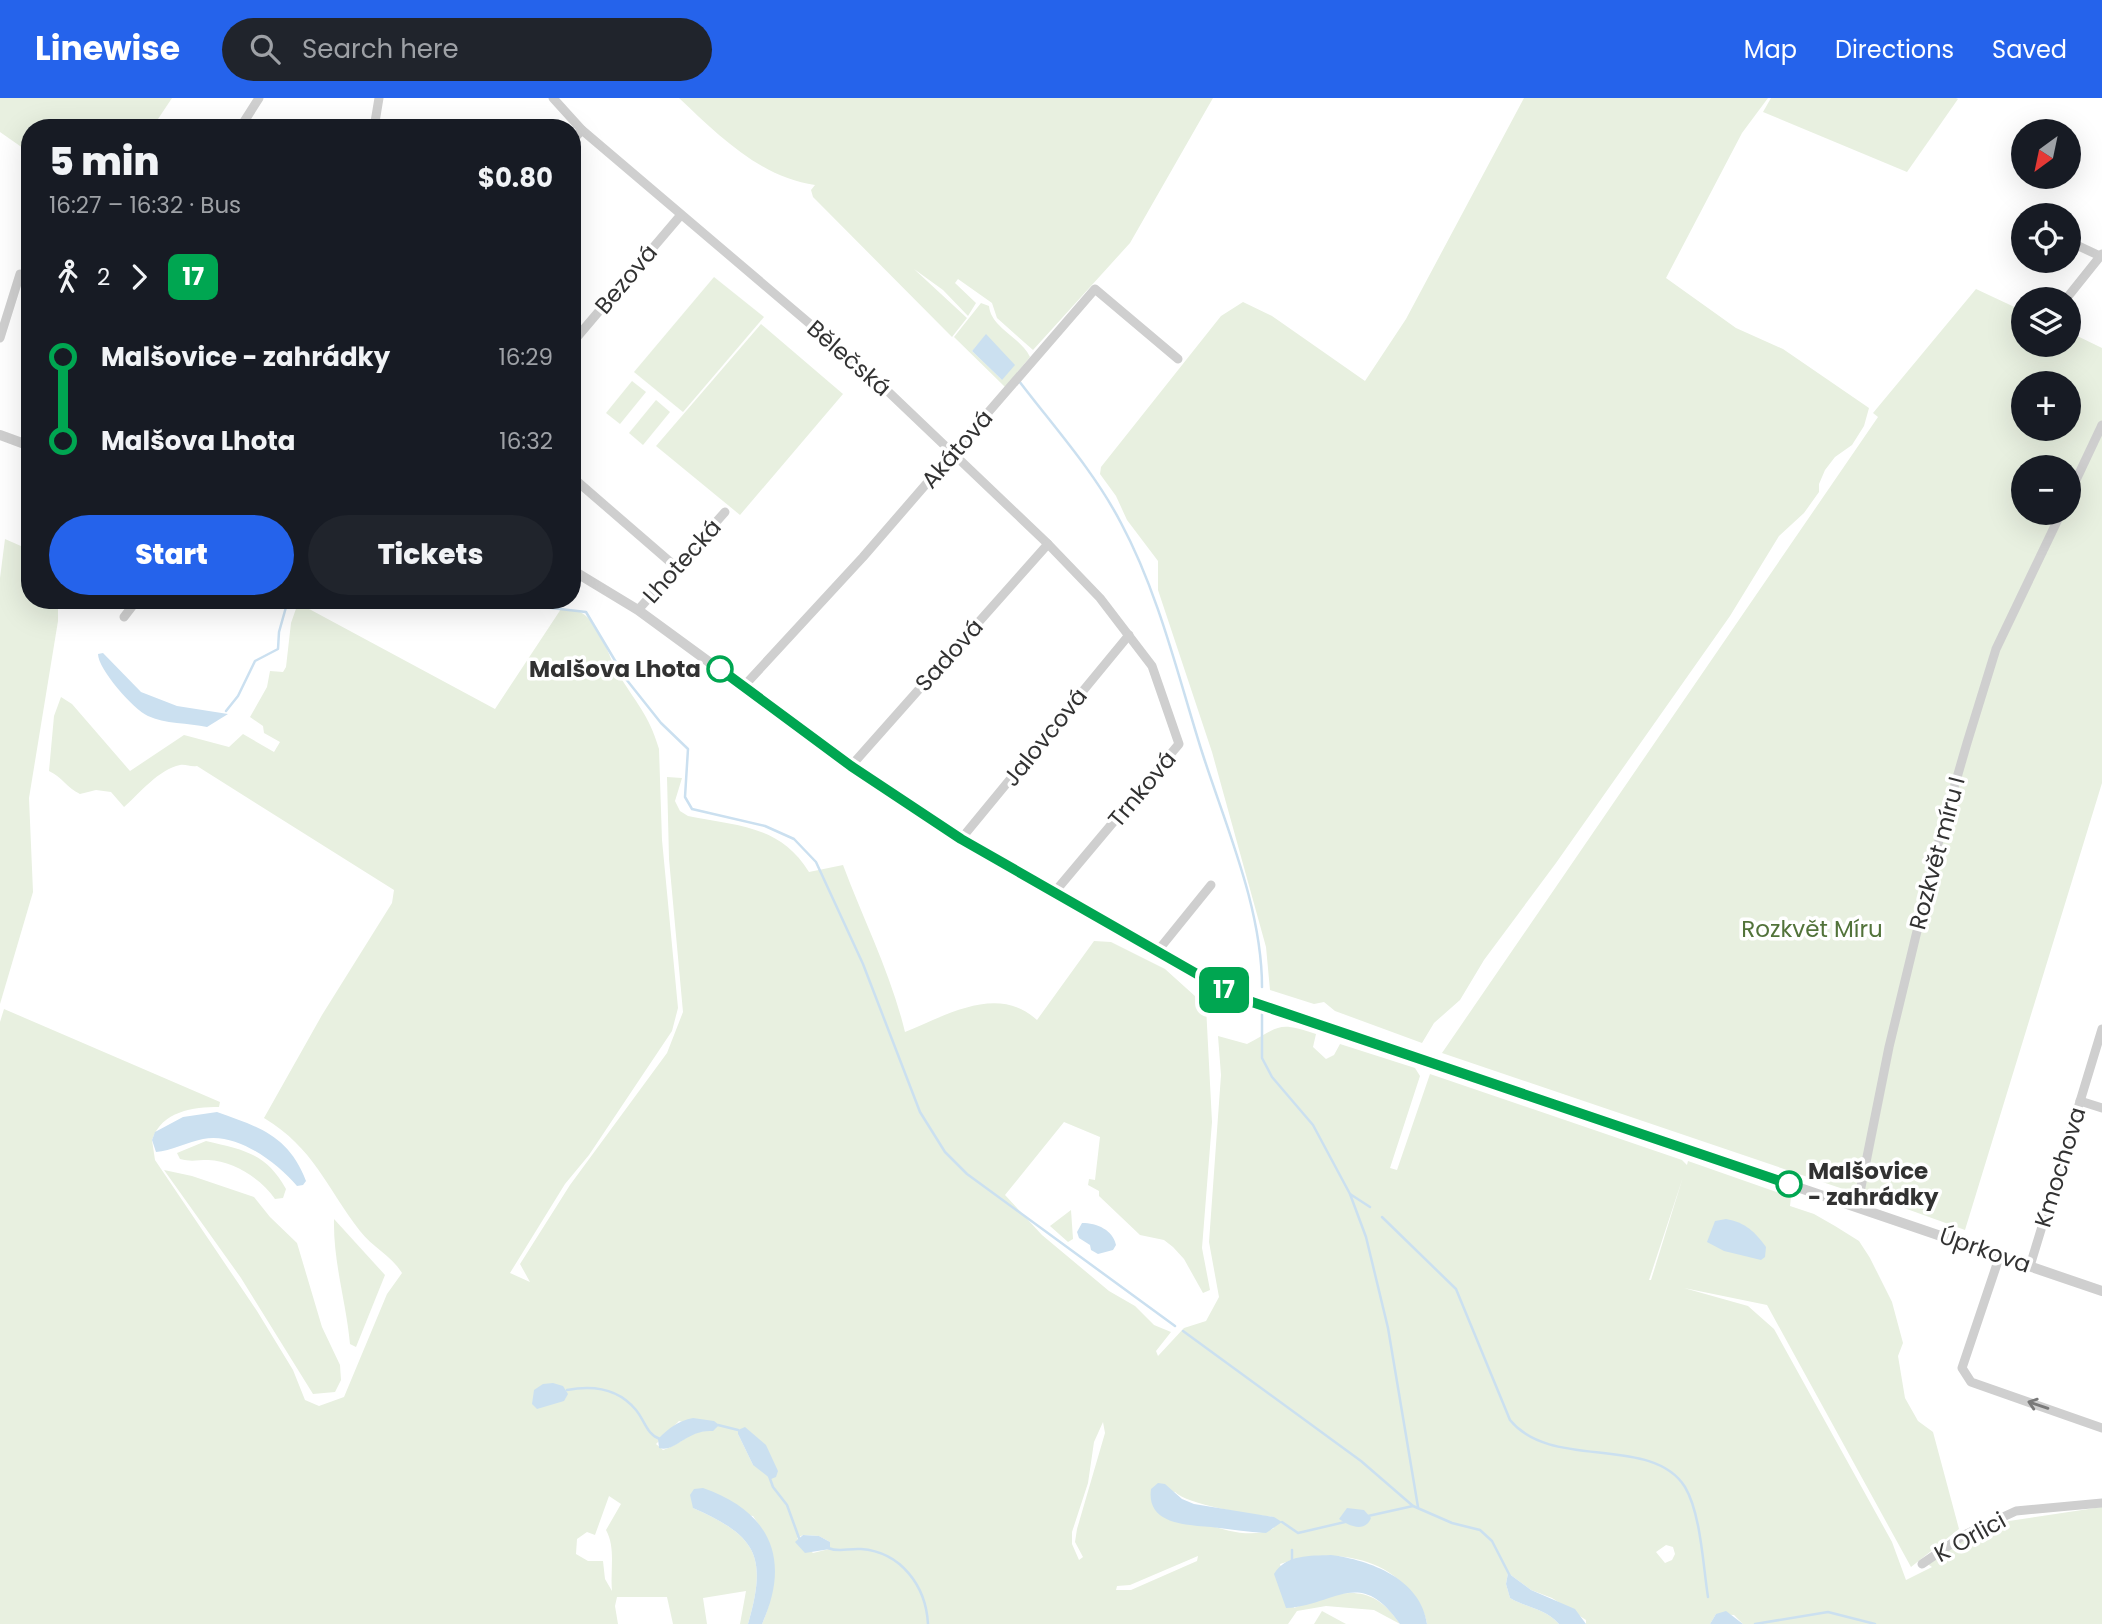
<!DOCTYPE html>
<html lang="en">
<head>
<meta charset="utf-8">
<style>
	body { margin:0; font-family:Poppins,sans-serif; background:#20242c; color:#f1f3f6; height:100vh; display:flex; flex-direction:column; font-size:26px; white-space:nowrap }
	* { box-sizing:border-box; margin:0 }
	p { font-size:23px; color:#9ea1a6 }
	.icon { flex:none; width:38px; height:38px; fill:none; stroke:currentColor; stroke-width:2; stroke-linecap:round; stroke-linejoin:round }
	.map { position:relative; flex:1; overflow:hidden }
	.side { position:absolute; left:21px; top:21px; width:560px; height:490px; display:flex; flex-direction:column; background:#171b24; border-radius:28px; box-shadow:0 7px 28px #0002 }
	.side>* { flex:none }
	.badge { padding:0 14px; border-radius:10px; font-size:24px; line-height:46px }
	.needle { width:46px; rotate:213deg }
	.tools { position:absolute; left:2011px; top:21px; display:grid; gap:14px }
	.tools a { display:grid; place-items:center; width:70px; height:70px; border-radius:50%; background:#171b24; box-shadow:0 7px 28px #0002; font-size:35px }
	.map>.badge { position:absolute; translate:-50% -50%; box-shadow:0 0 0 4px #fff }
	.legs { display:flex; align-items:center; gap:10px; height:77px; padding:0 28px; font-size:23px }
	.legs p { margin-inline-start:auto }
	.summary { display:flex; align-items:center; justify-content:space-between; height:119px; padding:0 28px }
	h1 { font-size:38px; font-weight:800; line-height:52px }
	.primary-button { display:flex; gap:14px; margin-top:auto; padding:14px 28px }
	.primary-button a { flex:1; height:80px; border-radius:42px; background:#2563eb; color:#fff; font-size:28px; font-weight:800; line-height:80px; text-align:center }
	.primary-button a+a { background:#20242c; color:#f1f3f6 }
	ul { padding:0 28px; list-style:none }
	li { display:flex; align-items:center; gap:24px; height:84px; font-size:26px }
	li i { display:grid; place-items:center; width:10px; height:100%; margin:0 9px; background:currentColor }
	li i::after { content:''; width:18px; height:18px; margin:-9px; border:5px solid; border-radius:50%; background:#171b24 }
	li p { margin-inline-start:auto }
	li:first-child i { background:linear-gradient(#0000 50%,currentColor 0) }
	li:last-child i { background:linear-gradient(currentColor 50%,#0000 0) }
	header { display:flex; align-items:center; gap:42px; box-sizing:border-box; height:98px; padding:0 35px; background:#2563eb; color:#fff }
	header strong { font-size:33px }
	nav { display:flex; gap:38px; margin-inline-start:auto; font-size:24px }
	.search { width:490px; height:63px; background:#20242c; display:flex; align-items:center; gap:18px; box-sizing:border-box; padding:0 24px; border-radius:38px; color:#9ea1a6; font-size:26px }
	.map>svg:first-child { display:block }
	.green { fill:#e8f0e0; fill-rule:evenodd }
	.water { fill:#cbe0f0 }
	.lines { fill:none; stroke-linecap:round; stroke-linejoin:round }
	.stream { stroke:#cbe0f0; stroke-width:2.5 }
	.minor { stroke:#cfcfcf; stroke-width:9 }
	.tertiary { stroke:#cfcfcf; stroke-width:10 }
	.oneway { stroke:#797979 }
	.line-1-casing { stroke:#fff; stroke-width:16 }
	.line-1 { stroke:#00a651; stroke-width:10 }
	.stop-1-dot { fill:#fff; stroke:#00a651; stroke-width:3.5 }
	.labels { text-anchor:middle; stroke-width:7; stroke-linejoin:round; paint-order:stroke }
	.street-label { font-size:23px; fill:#323232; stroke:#fff }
	.stop-label { font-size:23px; font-weight:bold; fill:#323232; stroke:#fff; text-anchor:end }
	.park-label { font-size:23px; fill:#52733a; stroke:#fff }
</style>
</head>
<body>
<header>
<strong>Linewise</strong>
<div class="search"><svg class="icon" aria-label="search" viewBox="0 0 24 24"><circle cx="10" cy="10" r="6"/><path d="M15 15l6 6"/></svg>Search here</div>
<nav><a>Map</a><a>Directions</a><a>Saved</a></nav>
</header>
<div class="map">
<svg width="2102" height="1526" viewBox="0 0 2102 1526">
	<rect width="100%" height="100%" fill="#fff"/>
	<!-- green -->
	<g class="green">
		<polygon points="0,0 172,0 152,30 30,30 30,55 0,34"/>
		<path d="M679,0H1213L1130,145L1033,252L997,220L992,205L958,181L955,185L976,205L968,218L943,192L914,171L967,220L952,239L813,99L811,92L815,87C761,80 717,36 679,0Z"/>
		<polygon points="1524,0 1768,0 1742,35 1666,180 1736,230 1783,251 1869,310 1864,328 1852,347 1835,359 1825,372 1819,386 1819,394 1804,415 1779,438 1730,518 1556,765 1484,862 1460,902 1434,925 1422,945 1335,913 1324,904 1314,906 1270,892 1266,849 1212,654 1158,492 1158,463 1127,422 1116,398 1100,376 1101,369 1221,218 1243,204 1272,218 1365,283 1406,221"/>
		<polygon points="1771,0 1956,0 1958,1 1907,74 1763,14"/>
		<polygon points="714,179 764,219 683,314 634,274"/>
		<path d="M1976,191L2023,213V247H2068L2069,234L2102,250V685L1965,1132L1857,1093L1855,1095L1442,955L1878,319L1873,315ZM2023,285H2068V331H2023ZM2023,369H2068V415H2023Z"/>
		<path d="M981,205L989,208C991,230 1021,239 1030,259L1005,289L954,239ZM986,237L1002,282L972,253Z"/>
		<polygon points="761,226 843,296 740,417 656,348"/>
		<polygon points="632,283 646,294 620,326 606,315"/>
		<polygon points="656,302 670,314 643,347 629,335"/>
		<polygon points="5,441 30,452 30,502 58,502 58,523 29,700 33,794 0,906 0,480"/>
		<path d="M298,505L495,611L561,511C571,512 578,511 586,518C603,532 608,558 618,575C635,604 649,616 659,651L662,742L678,910L672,933L589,1057L565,1086L510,1175L530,1184L520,1166L570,1087L667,955L683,914L669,761L667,679L682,680L675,703L680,713L688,718C737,728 780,727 809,774L843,767C864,823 891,876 905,934C947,917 998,886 1037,922L1094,843L1111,844L1165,871L1206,908L1212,1024L1202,1150L1210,1192L1203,1195L1184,1161L1173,1149L1164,1142L1140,1137L1099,1098V1093L1088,1087L1089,1081L1095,1082L1100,1039L1064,1024L1005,1097L1042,1137L1109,1193L1135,1208L1154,1227L1171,1234L1156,1253L1158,1258L1184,1230L1206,1223L1219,1199L1209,1144L1221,977L1218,938L1247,946C1281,928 1277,923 1316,936L1313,949L1326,961L1334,957L1340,946L1415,970L1420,978L1390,1070L1397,1072L1430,976L1682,1062L1687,1067L1688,1063L1791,1099L1790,1108L1814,1116L1835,1128L1859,1143L1870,1160L1892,1204L1903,1245L1898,1258L1905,1300L1918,1323L1933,1334L1959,1431L1911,1469L1767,1207L1684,1190L1748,1208L1774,1231L1892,1444L1906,1482L1932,1469L1926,1465L1963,1440L2009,1423L2102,1409V1526H1743L1734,1517L1716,1516L1710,1526H1586V1522L1552,1500L1531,1492L1508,1475L1506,1486L1510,1500C1527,1510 1545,1510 1559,1526H1427C1425,1513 1418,1503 1410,1493C1379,1455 1324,1451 1280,1466L1294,1510C1338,1494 1370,1481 1400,1526L1374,1512L1326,1508L1297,1513L1288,1526H762C778,1491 776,1450 753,1418L693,1410C756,1438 768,1457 748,1526H740L746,1493L703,1500L707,1526H673L667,1499H617L615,1508L618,1526H0V924L4,911L220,1004L219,1009C193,1009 162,1013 152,1042L155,1062L257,1213L293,1272L305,1302L319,1308L344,1299L387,1196L402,1175C392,1158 372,1149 360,1133C326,1089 314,1050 264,1020L322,917L392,805L394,792L197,668C190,669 186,666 180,667C159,671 139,696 124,709L111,694L96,692L80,696C67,690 62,679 49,673L54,618L61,599L72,606L130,673L184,637L229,649L243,636L274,654L280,644L264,635L263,628L250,619L267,589L270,573L283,574L286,569L291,525ZM1683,1079L1651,1182H1649ZM679,1323L713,1333C690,1331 683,1346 663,1352L656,1346ZM1103,1324L1105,1335L1077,1431L1075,1444L1083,1459L1079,1462L1072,1446V1434L1088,1385L1094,1344ZM738,1336L778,1373L753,1367ZM1151,1391L1175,1394C1187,1407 1253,1417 1274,1419V1430C1241,1448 1184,1416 1152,1403ZM609,1398L621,1406L606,1432C616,1450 610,1472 612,1493L605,1481L603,1463H588L576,1456L577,1441L587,1434L595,1437ZM803,1437L819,1438L830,1444L829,1451L813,1455L797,1440ZM1666,1447L1673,1449L1675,1456L1672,1462L1665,1465L1656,1454ZM1198,1458L1197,1463L1131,1492H1116L1117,1488L1130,1487Z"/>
		<path d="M206,1043C244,1052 266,1055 286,1091L283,1100L275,1101C261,1081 234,1063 208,1062C197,1062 191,1064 180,1061L177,1055Z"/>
		<polygon points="164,1072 192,1078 254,1099 270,1119 297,1145 322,1229 340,1267 341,1282 335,1294 313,1296 241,1180"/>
		<polygon points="1071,1112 1073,1141 1068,1144 1050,1128"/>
		<path d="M334,1121L385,1177L356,1249L350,1246C346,1203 333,1164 334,1121Z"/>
		<polygon points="1322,1513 1346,1526 1314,1526"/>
	</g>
	<!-- water -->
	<g class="water">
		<polygon points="986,236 1015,267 1002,282 972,253"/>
		<path d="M103,555L141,594L177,608L228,616L207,629C189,625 164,626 148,618C133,611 98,571 98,556Z"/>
		<path d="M217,1014C259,1029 289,1038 306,1083L303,1087L297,1088C276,1064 237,1034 203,1041C187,1044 171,1053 156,1054L152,1042L155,1034L183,1019Z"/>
		<path d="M1726,1121C1745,1124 1755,1134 1766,1149L1765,1159L1761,1162L1724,1153L1707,1144L1715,1123Z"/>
		<path d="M1082,1125C1097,1125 1113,1132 1116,1147L1113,1152L1098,1156L1091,1152L1090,1147L1079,1140L1077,1134Z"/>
		<polygon points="553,1285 563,1288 568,1296 564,1303 537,1311 532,1306 534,1292 543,1286"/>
		<path d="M693,1320L714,1323L719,1327L713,1333C687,1331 675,1355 659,1350L658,1341C669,1330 678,1323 693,1320Z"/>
		<polygon points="745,1329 766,1347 778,1373 776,1379 771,1381 753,1367 738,1336 738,1332"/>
		<path d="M1158,1385L1165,1386L1182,1401L1194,1406L1274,1419L1282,1424L1266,1435C1248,1434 1230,1431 1211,1429C1186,1427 1146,1426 1151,1391Z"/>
		<path d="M703,1390C769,1413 792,1460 762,1526H748C768,1457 756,1438 693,1410L690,1397L694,1391Z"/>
		<path d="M1347,1410L1364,1412L1371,1420C1365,1435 1349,1428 1339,1421Z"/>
		<polygon points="803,1437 819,1438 830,1444 830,1451 805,1455 795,1444"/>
		<path d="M1331,1457C1370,1462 1421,1481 1427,1526H1400C1360,1468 1336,1507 1286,1510L1274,1476C1286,1456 1310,1458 1331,1457Z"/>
		<path d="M1508,1475L1531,1492L1575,1511L1586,1526H1559C1545,1510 1527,1510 1510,1500L1506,1486Z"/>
		<polygon points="1726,1513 1743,1526 1710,1526 1716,1516"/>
	</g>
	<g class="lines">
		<!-- stream -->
		<g class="stream">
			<path d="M1019,283C1054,329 1094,373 1121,425C1159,496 1178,578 1202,654C1226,729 1262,810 1262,889"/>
			<polyline points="482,502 586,514 626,581 661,625 688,651 685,699 692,711 765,728 794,741 816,764 863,866 920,1014 945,1054 967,1076 1175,1228"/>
			<polyline points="226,613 238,598 255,563 278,551 279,534 288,502"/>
			<polyline points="1262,916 1262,960 1272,979 1313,1027 1350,1096 1366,1139 1388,1230 1418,1409"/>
			<polyline points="1350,1096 1370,1109"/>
			<path d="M1382,1119L1456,1191L1510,1322C1551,1373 1652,1336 1685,1389C1701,1416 1703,1468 1708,1499"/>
			<polyline points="1183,1233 1361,1363 1413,1408 1452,1425 1480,1432 1492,1443 1510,1478"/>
			<path d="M567,1292C593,1287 618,1290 636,1312C645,1323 647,1337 660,1341"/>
			<polyline points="718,1327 738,1332"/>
			<polyline points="769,1378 773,1389 787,1407 799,1440"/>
			<polyline points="1368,1418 1413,1408"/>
			<polyline points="1282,1424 1298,1435 1345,1424"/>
			<path d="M828,1450C840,1455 848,1450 861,1451C901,1454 926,1488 928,1526"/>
			<polyline points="1292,1463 1292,1452"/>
			<polyline points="1755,1526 1828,1514 1875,1526"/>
		</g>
		<!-- minor -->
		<g class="minor">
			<polyline points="553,0 582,32 876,282 1048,446 1100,500 1152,568 1179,646 1053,796"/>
			<polyline points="240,30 259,0"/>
			<polyline points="374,30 379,0"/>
			<polyline points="572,43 582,32"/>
			<polyline points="2068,143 2100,158"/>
			<polyline points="2066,201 2102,156"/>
			<polyline points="0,240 20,176"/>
			<polyline points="572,245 680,118"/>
			<polyline points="572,379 676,469"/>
			<polyline points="2068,399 2102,327"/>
			<polyline points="638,512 725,414"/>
			<polyline points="124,519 137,502"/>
			<polyline points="744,588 863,459 1095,191 1178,261"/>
			<polyline points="851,668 1048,446"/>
			<polyline points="961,741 1129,537"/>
			<polyline points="1156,855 1211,787"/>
			<polyline points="2080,1003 2102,1010"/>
			<polyline points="1857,1109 1889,949 1940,738 1967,645 1996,551 2061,415"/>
			<polyline points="2000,1157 1962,1270 1971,1284 2102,1330"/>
			<polyline points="2030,1168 2102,931"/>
			<polyline points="1922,1466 1964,1437 2016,1413 2102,1405"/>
		</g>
		<!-- tertiary -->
		<g class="tertiary">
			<polyline points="0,337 30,348"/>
			<polyline points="572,472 638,512 851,668 961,741 1231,896 2102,1193"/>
		</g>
	</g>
	<!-- one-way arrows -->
	<defs><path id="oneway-shaft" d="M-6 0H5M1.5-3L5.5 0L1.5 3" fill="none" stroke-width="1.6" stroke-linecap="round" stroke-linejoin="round" transform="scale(1.75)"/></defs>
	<use class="oneway" href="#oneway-shaft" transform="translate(2038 1307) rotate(-161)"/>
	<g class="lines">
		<defs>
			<polyline id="line-1" points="720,571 851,668 961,741 1225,892 1252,904 1789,1086"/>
		</defs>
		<!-- line-1 casing -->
		<use href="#line-1" class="line-1-casing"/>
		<!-- line-1 -->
		<use href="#line-1" class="line-1"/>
	</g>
	<!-- markers -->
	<g class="stop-1-dot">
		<circle cx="720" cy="571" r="12"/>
		<circle cx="1789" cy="1086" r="12"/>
	</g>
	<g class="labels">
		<!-- street labels -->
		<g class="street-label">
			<text transform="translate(626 181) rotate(-50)" y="8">Bezová</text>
			<text transform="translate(849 260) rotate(41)" y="8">Bělečská</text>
			<text transform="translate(957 351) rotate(-49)" y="8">Akátová</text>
			<text transform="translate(682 463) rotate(-48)" y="8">Lhotecká</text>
			<text transform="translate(949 557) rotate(-48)" y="8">Sadová</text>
			<text transform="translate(1045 639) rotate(-51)" y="8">Jalovcová</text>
			<text transform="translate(1142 691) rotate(-50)" y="8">Trnková</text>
			<text transform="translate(1937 755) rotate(-75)" y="8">Rozkvět míru I</text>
			<text transform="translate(2060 1069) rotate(-73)" y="8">Kmochova</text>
			<text transform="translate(1985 1152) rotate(19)" y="8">Úprkova</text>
			<text transform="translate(1970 1439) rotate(-29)" y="8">K Orlici</text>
		</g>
		<!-- stop labels -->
		<g class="stop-label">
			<text x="701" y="579">Malšova Lhota</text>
			<text x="1808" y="1081" text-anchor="start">Malšovice<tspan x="1808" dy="26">- zahrádky</tspan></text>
		</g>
		<!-- park labels -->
		<g class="park-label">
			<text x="1812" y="839">Rozkvět Míru</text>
		</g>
	</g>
</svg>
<div class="tools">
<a><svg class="needle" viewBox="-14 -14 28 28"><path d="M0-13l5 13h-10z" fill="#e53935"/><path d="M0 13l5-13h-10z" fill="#9ea1a6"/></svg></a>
<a><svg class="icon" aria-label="locate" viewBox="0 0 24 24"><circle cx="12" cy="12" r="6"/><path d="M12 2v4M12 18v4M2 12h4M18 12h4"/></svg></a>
<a><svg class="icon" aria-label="layers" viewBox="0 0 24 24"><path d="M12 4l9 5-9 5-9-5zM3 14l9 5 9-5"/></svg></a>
<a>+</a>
<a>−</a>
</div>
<b class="badge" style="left:1224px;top:892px;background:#00a651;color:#fff">17</b>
<section class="side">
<div class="summary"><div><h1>5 min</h1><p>16:27 – 16:32 · Bus</p></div><b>$0.80</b></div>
<div class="legs"><svg class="icon" aria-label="walk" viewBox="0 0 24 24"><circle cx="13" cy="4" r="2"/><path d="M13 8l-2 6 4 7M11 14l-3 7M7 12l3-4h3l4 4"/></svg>2<svg class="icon" aria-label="forward" viewBox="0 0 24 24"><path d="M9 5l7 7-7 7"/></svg><b class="badge" style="background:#00a651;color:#fff">17</b></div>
<ul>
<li><i style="color:#00a651"></i><b>Malšovice - zahrádky</b><p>16:29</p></li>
<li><i style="color:#00a651"></i><b>Malšova Lhota</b><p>16:32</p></li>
</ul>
<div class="primary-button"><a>Start</a><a>Tickets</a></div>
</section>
</div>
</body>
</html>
